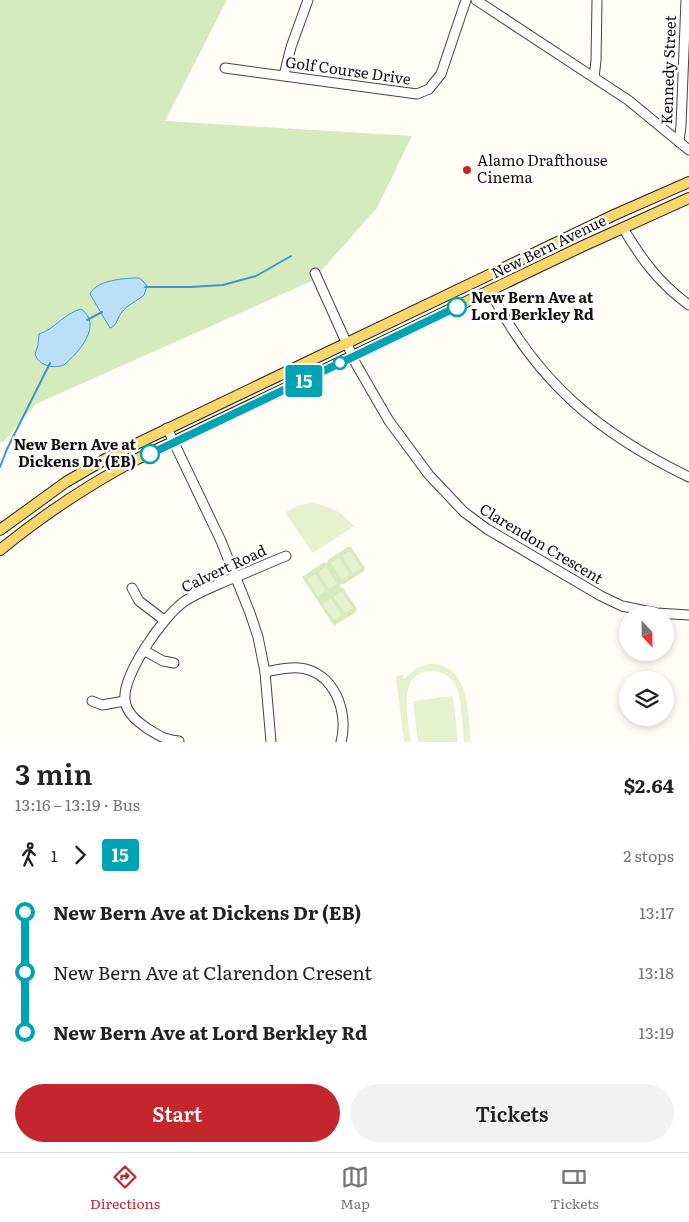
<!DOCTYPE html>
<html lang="en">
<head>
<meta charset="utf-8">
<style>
	body { margin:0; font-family:Literata,serif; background:#f2f2f2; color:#222; height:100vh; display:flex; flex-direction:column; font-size:19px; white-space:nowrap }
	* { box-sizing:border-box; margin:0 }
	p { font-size:16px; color:#767676 }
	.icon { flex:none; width:28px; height:28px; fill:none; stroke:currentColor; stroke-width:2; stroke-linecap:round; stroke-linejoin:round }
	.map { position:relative; height:742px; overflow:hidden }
	.sheet { display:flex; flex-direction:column; background:#fff; flex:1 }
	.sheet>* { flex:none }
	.badge { padding:0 10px; border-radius:4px; font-size:18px; line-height:32px }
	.needle { width:32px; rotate:158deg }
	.tools { position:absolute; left:619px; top:606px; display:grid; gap:10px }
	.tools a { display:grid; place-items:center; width:55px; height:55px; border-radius:50%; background:#fff; box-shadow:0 2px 8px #0003; font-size:25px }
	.map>.badge { position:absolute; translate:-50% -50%; box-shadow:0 0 0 2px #fff }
	.legs { display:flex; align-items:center; gap:8px; height:55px; padding:0 15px; font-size:16px }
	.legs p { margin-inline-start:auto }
	.summary { display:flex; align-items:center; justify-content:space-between; height:85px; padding:0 15px }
	h1 { font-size:28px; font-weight:600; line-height:38px }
	.cta { display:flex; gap:10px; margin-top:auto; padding:10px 15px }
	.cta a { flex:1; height:58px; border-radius:30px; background:#c4262e; color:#fff; font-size:20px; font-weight:600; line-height:58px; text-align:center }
	.cta a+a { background:#f2f2f2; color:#222 }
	ul { padding:0 15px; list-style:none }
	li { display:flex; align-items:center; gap:18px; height:60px; font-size:19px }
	li i { display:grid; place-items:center; width:8px; height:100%; margin:0 6px; background:currentColor }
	li i::after { content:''; width:12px; height:12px; margin:-6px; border:4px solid; border-radius:50%; background:#fff }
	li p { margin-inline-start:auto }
	li:first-child i { background:linear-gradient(#0000 50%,currentColor 0) }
	li:last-child i { background:linear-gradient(currentColor 50%,#0000 0) }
	.menu { display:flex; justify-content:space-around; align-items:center; height:70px; border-top:1px solid #e0e0e0; background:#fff; font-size:14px; color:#767676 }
	.menu a { display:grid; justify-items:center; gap:2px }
	.menu .selected { color:#c4262e }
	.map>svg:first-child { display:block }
	.green { fill:#d5ebbd }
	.pitch { fill:#e6f2cf }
	.water { fill:#b9e0f7; stroke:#3f96cf }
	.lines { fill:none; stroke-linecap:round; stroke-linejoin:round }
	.stream { stroke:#3f96cf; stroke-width:2 }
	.minor-casing { stroke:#444; stroke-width:11 }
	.major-casing { stroke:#222; stroke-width:12 }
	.minor { stroke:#fff; stroke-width:9 }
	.major { stroke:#f9d66b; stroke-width:10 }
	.line-1-casing { stroke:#fff; stroke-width:11 }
	.line-1 { stroke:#00a3b4; stroke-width:8 }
	.poi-dot { fill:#c4262e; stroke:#fff; stroke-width:2 }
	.stop-1-dot { fill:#fff; stroke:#00a3b4; stroke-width:2.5 }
	.labels { text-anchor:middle; stroke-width:5; stroke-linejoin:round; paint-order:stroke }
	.street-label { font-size:15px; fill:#111; stroke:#fff }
	.poi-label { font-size:15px; fill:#111; stroke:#fff; text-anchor:start }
	.stop-label { font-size:15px; font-weight:bold; fill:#111; stroke:#fff; text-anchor:start }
</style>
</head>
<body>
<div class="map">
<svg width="689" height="742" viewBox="0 0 689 742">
	<rect width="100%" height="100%" fill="#fffdf5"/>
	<!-- green -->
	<g class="green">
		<polygon points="0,0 227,0 165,121 412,136 377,208 312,281 36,404 3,442 0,442"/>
		<polygon points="348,547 351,547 365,568 364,571 344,584 341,584 340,587 343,588 357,609 356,612 334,626 302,577 324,562 327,563 328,560"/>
	</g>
	<!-- pitch -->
	<g class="pitch">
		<path d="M313,503C333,507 341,512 354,526L313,553L285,513C294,506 302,504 313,503Z"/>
		<polygon points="350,551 361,568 353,573 342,556"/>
		<polygon points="339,558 350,575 342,580 331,563"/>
		<polygon points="326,567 337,584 329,589 318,572"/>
		<polygon points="315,574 326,591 318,596 307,579"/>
		<polygon points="342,592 353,608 345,613 334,597"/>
		<polygon points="331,599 342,615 334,620 323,604"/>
		<path d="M430,664C470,663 468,713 471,742H464C462,726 462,698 455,684C450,676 441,671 432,671C395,671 409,720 411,742H404L396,676L403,675L404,679L416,668Z"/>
		<polygon points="453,696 458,742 418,742 413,701"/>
	</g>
	<!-- water -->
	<g class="water">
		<path d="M139,278L143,281L147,286L144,295C137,301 127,305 122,312C117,318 117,326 110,328L90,294C96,280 125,278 139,278Z"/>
		<path d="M81,309C104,325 78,353 64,365C53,369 39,366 35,354L38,345L39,334C55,329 63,314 81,309Z"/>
	</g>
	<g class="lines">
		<!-- stream -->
		<g class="stream">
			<polyline points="145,287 190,287 223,285 256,276 291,256"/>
			<polyline points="87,320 102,312"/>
			<polyline points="0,467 7,449 50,363"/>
		</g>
		<defs>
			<g id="minor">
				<polyline points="476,0 628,100 689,150"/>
				<polyline points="225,68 417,94 429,89 441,74 466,0"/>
				<polyline points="284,75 291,47 308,0"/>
				<polyline points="594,77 596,61 597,0"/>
				<polyline points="679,142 681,126 686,0"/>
				<path d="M623,228C642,260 659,283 689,305"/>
				<polyline points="315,273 356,364 389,421 429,475 464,512 487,529 601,596 622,606 656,613 689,615"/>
				<path d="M490,291C537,382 598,433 689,477"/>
				<polyline points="167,428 221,541 250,613 258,637 265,672 271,742"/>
				<polyline points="132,588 139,601 164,620"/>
				<polyline points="145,651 163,661 174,663"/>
				<path d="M265,672C276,670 288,667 299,668C334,671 349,712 341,742"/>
				<polyline points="92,701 102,705 125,701"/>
				<path d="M179,741C165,740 160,736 148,729C138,722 126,713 125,700C122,675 164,615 185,601C197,593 212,587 226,581C246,573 266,564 286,556"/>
			</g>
			<g id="major">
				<polyline points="0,530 66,482 109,457 614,215 689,182"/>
				<path d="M0,550C43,515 88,485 137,459L583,246L689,198"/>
			</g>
		</defs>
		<!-- minor casing -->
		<use href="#minor" class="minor-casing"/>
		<!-- major casing -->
		<use href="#major" class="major-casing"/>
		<!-- minor -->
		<use href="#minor" class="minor"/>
		<!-- major -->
		<use href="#major" class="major"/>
	</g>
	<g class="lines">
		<defs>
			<polyline id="line-1" points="150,454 457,307"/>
		</defs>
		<!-- line-1 casing -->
		<use href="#line-1" class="line-1-casing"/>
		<!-- line-1 -->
		<use href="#line-1" class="line-1"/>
	</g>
	<!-- markers -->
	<circle class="poi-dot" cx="467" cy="170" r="5"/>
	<g class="stop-1-dot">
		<circle cx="457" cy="307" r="9"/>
		<circle cx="340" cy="363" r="6"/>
		<circle cx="150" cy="454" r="9"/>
	</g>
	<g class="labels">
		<!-- street labels -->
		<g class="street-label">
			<text transform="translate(669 70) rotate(-88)" y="5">Kennedy Street</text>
			<text transform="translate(348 71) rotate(8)" y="5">Golf Course Drive</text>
			<text transform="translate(549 247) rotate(-26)" y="5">New Bern Avenue</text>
			<text transform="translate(541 544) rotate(31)" y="5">Clarendon Crescent</text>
			<text transform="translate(224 569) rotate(-25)" y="5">Calvert Road</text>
		</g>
		<!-- poi labels -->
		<g class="poi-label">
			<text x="477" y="166">Alamo Drafthouse<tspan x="477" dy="17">Cinema</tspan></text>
		</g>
		<!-- stop labels -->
		<g class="stop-label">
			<text x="471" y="303">New Bern Ave at<tspan x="471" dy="17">Lord Berkley Rd</tspan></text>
			<text x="136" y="450" text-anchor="end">New Bern Ave at<tspan x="136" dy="17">Dickens Dr (EB)</tspan></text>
		</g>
	</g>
</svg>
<div class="tools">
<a><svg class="needle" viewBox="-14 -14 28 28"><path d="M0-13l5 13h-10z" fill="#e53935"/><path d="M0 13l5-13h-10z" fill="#767676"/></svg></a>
<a><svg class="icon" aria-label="layers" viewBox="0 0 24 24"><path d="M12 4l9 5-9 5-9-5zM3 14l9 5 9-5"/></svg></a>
</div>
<b class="badge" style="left:304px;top:381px;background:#00a3b4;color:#fff">15</b>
</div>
<section class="sheet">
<div class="summary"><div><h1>3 min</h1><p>13:16 – 13:19 · Bus</p></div><b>$2.64</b></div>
<div class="legs"><svg class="icon" aria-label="walk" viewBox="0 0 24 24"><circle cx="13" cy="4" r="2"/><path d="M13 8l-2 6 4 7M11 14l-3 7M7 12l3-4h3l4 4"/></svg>1<svg class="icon" aria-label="forward" viewBox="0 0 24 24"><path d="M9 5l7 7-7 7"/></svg><b class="badge" style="background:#00a3b4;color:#fff">15</b><p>2 stops</p></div>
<ul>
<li><i style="color:#00a3b4"></i><b>New Bern Ave at Dickens Dr (EB)</b><p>13:17</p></li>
<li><i style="color:#00a3b4"></i><span>New Bern Ave at Clarendon Cresent</span><p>13:18</p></li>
<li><i style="color:#00a3b4"></i><b>New Bern Ave at Lord Berkley Rd</b><p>13:19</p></li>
</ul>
<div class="cta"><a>Start</a><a>Tickets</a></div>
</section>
<nav class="menu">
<a class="selected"><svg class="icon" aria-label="directions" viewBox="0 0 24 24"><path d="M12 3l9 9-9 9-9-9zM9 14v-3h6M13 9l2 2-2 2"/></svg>Directions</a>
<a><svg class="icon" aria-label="map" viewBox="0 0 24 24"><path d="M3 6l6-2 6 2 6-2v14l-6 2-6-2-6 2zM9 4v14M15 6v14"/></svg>Map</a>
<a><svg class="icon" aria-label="tickets" viewBox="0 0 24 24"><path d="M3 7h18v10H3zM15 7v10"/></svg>Tickets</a>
</nav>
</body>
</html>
